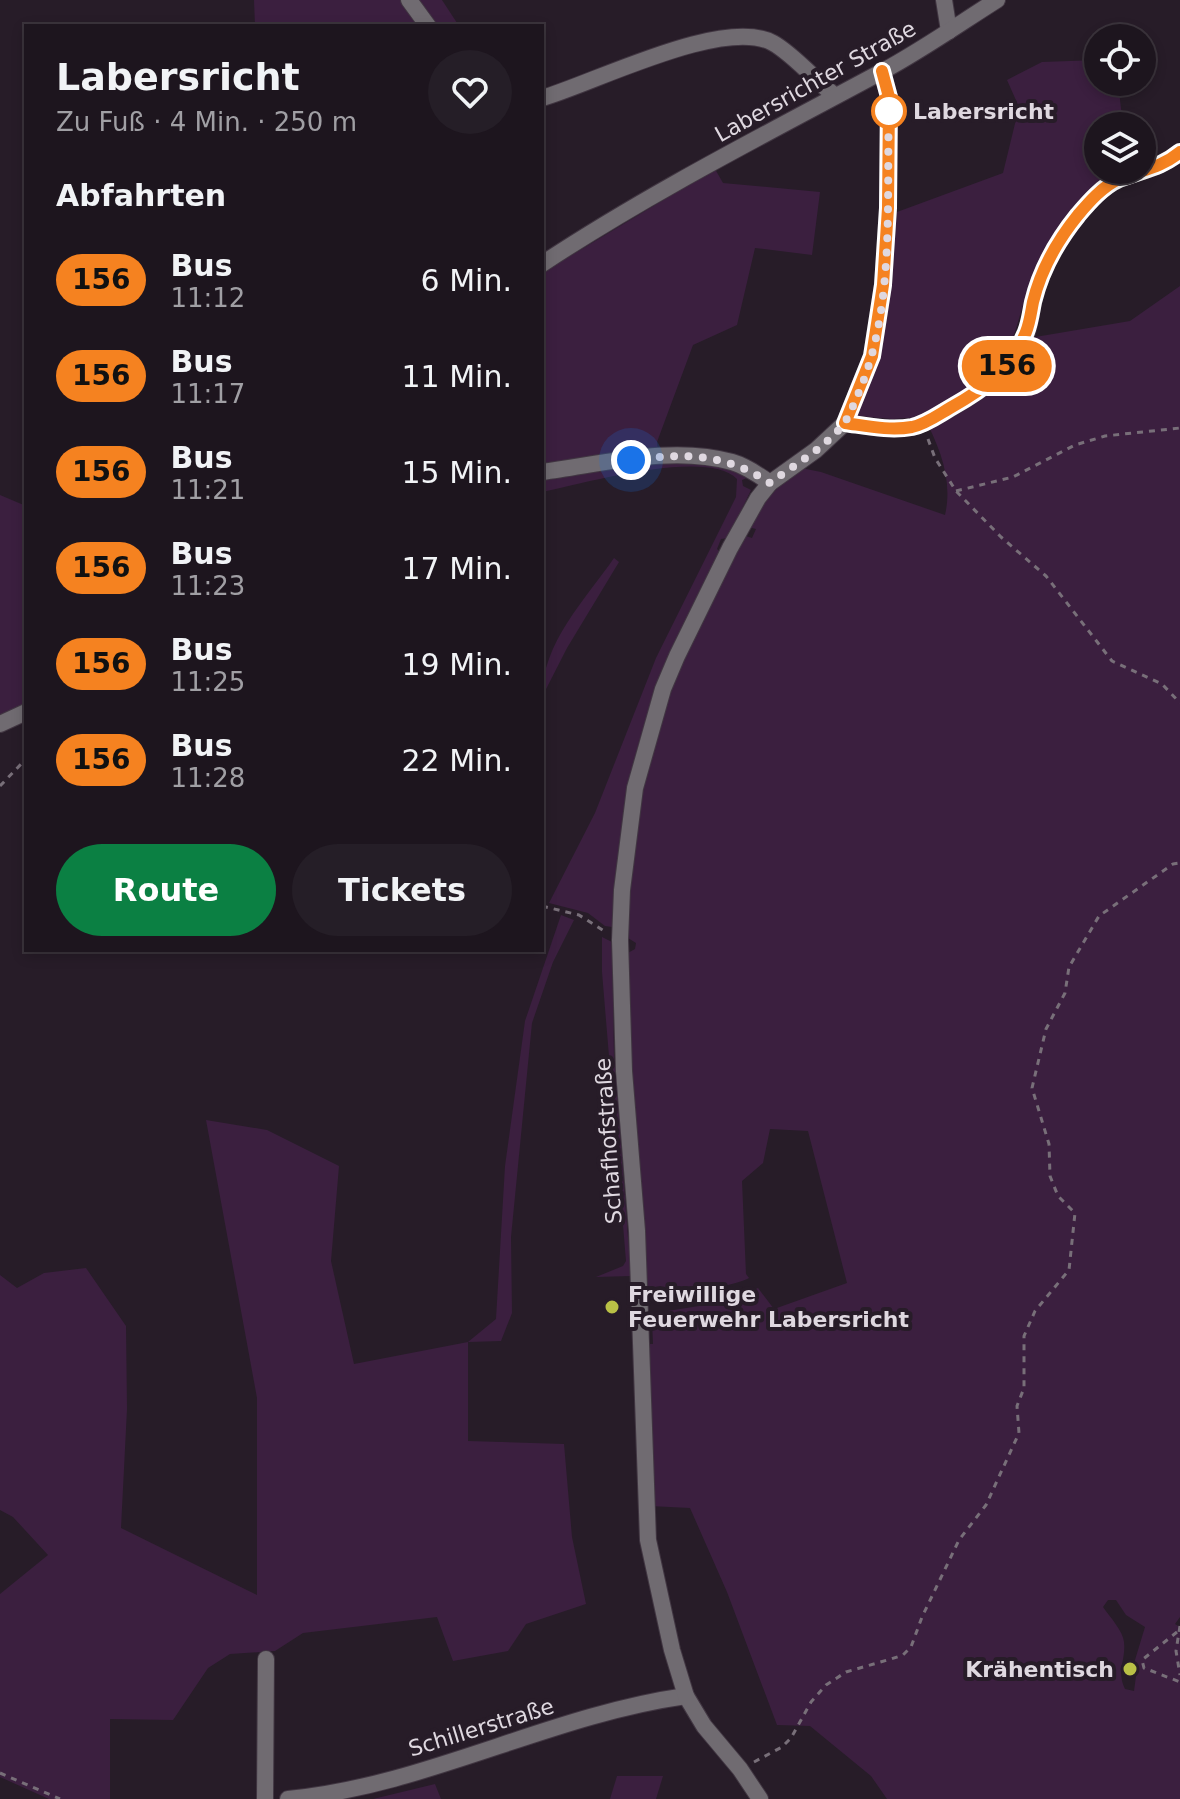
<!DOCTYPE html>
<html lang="de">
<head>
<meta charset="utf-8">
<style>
	body { margin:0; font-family:"DejaVu Sans",sans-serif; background:#251e27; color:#f1f3f6; height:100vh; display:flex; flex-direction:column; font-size:30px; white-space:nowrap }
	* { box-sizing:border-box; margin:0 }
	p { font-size:26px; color:#a09fa4 }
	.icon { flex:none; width:44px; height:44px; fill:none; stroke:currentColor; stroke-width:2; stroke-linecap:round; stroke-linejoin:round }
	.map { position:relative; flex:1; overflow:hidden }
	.details { position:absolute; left:24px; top:24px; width:520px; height:928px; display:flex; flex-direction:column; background:#1d151e; border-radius:0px; box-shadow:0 4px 12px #0003,0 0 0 2px #3b343c }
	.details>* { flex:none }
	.badge { padding:0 16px; border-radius:26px; font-size:28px; line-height:52px }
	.buttons { position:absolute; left:1084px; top:24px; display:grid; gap:16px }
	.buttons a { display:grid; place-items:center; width:72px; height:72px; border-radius:50%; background:#1d151e; box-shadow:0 4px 12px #0003,0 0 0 2px #3b343c; font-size:40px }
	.you { position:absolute; width:40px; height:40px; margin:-20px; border:6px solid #fff; border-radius:50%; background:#1a73e8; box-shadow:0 0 0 12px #1a73e833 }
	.map>.badge { position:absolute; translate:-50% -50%; box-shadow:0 0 0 4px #fff }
	h2 { padding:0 32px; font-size:30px; line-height:72px }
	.round { display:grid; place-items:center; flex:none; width:84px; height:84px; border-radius:42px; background:#251e27 }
	.overview { display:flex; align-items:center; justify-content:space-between; height:136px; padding:0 32px }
	h1 { font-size:38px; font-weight:800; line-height:60px }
	.primary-button { display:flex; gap:16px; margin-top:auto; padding:16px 32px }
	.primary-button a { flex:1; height:92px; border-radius:48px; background:#0b8043; color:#fff; font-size:32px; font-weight:800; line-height:92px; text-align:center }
	.primary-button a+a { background:#251e27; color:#f1f3f6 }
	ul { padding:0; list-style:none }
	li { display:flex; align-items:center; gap:24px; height:96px; padding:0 32px }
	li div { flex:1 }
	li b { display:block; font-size:30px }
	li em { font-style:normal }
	li .badge { min-width:88px; font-weight:700; text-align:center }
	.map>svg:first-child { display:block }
	.green { fill:#3b1f3f; fill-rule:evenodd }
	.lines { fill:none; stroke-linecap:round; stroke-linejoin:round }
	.minor-casing { stroke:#413642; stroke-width:18 }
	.path { stroke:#786f79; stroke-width:3; stroke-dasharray:6 6; stroke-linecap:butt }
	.minor { stroke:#706b71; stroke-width:16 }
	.line-casing { stroke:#fff; stroke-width:18 }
	.line { stroke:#f58220; stroke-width:12 }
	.walk { stroke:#dfd8e0; stroke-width:8; stroke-dasharray:0 14.4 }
	.stop-dot { fill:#fff; stroke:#f58220; stroke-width:4 }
	.poi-dot { fill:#b9c046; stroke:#271c28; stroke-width:3 }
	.labels { text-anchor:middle; stroke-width:8; stroke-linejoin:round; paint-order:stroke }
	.street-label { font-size:22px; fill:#dfd8e0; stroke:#271c28 }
	.stop-label { font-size:22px; font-weight:bold; fill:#dfd8e0; stroke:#271c28; text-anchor:start }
	.poi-label { font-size:22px; font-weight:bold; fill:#dfd8e0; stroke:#271c28; text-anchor:start }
</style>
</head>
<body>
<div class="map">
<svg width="1180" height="1799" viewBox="0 0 1180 1799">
	<rect width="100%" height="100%" fill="#271c28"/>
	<!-- green -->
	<g class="green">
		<polygon points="254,0 442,0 459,26 255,26"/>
		<path d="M1098,60V82H1118L1123,126H1098V170H1132C1104,191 1067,212 1048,243C1030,272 1023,309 1012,341L1130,321L1180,286V1617L1175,1624L1180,1627V1799H887L871,1776L810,1726L777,1725L727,1592L690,1508L650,1506L647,1344H653L652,1321L655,1313L718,1303L758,1288L774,1309L847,1283L808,1131L770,1129L763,1163L742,1181L746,1274L749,1278C734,1287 671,1296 654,1290C648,1288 648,1286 646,1281L630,1054L626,954L635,949L636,943L628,938C631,846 642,753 678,667C697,623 722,579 743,535L752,538L756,529L748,527C763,502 778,485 801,468L821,472L945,515C953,480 940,448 924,417L892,419L856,416L882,347L897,212L1003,173L1019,107L1007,80L1042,62ZM1108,1600H1116L1126,1615L1145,1627L1135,1660L1136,1676L1134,1691L1125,1689C1116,1670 1126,1661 1124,1642C1123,1631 1110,1617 1103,1607Z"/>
		<polygon points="715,169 723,183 820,192 812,255 755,248 737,325 693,345 657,442 658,451 542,467 542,273"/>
		<path d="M707,462L743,472L747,478L742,480L743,486L751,490L728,538L721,539L717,549L720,552C677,633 640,714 625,805C618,845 619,887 612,927L605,926L588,913L549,903L595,813L656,658L736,497L737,479C707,448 583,484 542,492V479L646,463Z"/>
		<polygon points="0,495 26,506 26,704 0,715"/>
		<path d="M614,558L619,562L567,648L542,697C542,643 585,600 614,558Z"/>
		<polygon points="561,915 574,920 553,962 532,1023 511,1237 512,1313 501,1341 468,1342 468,1441 564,1444 572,1537 586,1604 526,1624 508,1651 453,1661 437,1617 303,1633 275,1651 230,1654 208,1668 173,1720 110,1719 110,1799 49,1799 0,1777 0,1594 48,1555 13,1517 0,1510 0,1275 17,1288 44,1273 86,1268 126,1326 127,1409 121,1528 257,1595 257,1398 206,1120 267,1130 339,1166 331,1261 354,1364 468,1342 496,1319 505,1166 525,1021"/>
		<polygon points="602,937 612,942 614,1057 631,1276 596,1277 623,1266 626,1261 602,972"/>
		<polygon points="617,1776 663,1776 656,1799 610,1799"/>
		<polygon points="435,1784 441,1799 372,1799 373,1799"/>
	</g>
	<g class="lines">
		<defs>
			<g id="minor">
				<polyline points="409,0 428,26"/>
				<polyline points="944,0 949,31"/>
				<path d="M542,98C594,83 724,16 773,43C793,54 815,80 834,95"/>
				<path d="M542,264C651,192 768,133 883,71C922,50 959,24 997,0"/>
				<path d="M845,423C867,426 890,431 912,427C926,424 938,415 951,408C984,389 1012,370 1027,332C1030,322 1031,312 1033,302C1041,269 1057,241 1078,215C1089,202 1103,186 1119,179C1141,170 1161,168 1180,152"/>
				<path d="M542,472C603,464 672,445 732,462C746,466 759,475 770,483"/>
				<polyline points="0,724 26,712"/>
				<polyline points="265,1799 266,1659"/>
				<path d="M288,1799C425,1786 550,1715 686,1696"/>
				<polyline points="760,1799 740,1769 704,1726 686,1696 672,1650 648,1540 637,1231 624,1071 620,940 622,890 635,788 663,689 677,656 730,548 758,498 770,483 816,450 845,423 872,356 883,285 888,208 889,97 882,71"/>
			</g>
		</defs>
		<!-- minor casing -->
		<use href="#minor" class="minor-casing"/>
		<!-- path -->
		<g class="path">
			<polyline points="928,439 935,458 956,491 1001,537 1046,576 1112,661 1162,684 1180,703"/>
			<polyline points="956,491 1013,477 1075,445 1105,436 1180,428"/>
			<polyline points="0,786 23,762 26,745"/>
			<polyline points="542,906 579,915 604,931"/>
			<polyline points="1180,1626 1176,1651 1180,1675"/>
			<polyline points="1177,1632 1142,1660 1144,1668 1180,1682"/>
			<polyline points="754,1762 782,1747 791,1738 811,1702 826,1685 846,1672 891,1659 903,1655 911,1647 922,1617 959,1540 986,1505 1019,1433 1017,1406 1024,1388 1024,1336 1035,1311 1069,1270 1075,1213 1058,1196 1050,1176 1049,1144 1032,1088 1046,1029 1065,993 1069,967 1099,916 1173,864 1180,863"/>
			<polyline points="0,1773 60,1799"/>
		</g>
		<!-- minor -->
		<use href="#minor" class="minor"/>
	</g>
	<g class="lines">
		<defs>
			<path id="line" d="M882,71L889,97L888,208L883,285L872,356L845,423C867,426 890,431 912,427C926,424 938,415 950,408C984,389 1011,370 1026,332C1030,322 1031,312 1033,302C1041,269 1057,241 1078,215C1089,202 1103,186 1119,179C1141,170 1161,168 1180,152"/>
		</defs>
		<!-- line casing -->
		<use href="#line" class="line-casing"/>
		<!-- line -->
		<use href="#line" class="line"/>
		<!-- walk -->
		<path class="walk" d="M631,460C684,453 725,453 770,483C794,465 823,449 842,426C848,419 852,408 856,399C896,311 886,205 889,111"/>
	</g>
	<!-- markers -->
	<circle class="stop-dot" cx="889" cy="111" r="16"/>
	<g class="poi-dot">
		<circle cx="612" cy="1307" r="8"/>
		<circle cx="1130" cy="1669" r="8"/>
	</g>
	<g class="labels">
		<!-- street labels -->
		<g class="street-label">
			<text transform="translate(815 81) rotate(-29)" y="8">Labersrichter Straße</text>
			<text transform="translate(608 1141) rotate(-94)" y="8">Schafhofstraße</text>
			<text transform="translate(481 1727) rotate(-17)" y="8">Schillerstraße</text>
		</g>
		<!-- stop labels -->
		<g class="stop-label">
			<text x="913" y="119">Labersricht</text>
		</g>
		<!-- poi labels -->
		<g class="poi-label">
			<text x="628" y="1302">Freiwillige<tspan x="628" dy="25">Feuerwehr Labersricht</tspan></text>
			<text x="1114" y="1677" text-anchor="end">Krähentisch</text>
		</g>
	</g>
</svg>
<div class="buttons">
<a><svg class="icon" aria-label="locate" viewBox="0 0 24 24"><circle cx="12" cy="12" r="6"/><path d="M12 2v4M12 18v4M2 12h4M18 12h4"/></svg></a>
<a><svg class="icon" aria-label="layers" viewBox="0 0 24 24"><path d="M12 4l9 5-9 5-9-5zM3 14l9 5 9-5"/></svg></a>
</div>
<div class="you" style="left:631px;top:460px"></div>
<b class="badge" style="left:1007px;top:366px;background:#f58220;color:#111">156</b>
<section class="details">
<div class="overview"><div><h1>Labersricht</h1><p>Zu Fuß · 4 Min. · 250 m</p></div><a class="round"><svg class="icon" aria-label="heart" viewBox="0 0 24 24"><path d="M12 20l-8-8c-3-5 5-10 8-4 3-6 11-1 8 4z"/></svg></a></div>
<h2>Abfahrten</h2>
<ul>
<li><span class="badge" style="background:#f58220;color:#111">156</span><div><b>Bus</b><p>11:12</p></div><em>6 Min.</em></li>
<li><span class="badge" style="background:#f58220;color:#111">156</span><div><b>Bus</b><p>11:17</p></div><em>11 Min.</em></li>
<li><span class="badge" style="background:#f58220;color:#111">156</span><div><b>Bus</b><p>11:21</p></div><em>15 Min.</em></li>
<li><span class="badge" style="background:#f58220;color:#111">156</span><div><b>Bus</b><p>11:23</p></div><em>17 Min.</em></li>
<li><span class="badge" style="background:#f58220;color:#111">156</span><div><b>Bus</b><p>11:25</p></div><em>19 Min.</em></li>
<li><span class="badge" style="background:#f58220;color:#111">156</span><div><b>Bus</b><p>11:28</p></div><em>22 Min.</em></li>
</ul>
<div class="primary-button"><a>Route</a><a>Tickets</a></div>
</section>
</div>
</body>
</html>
